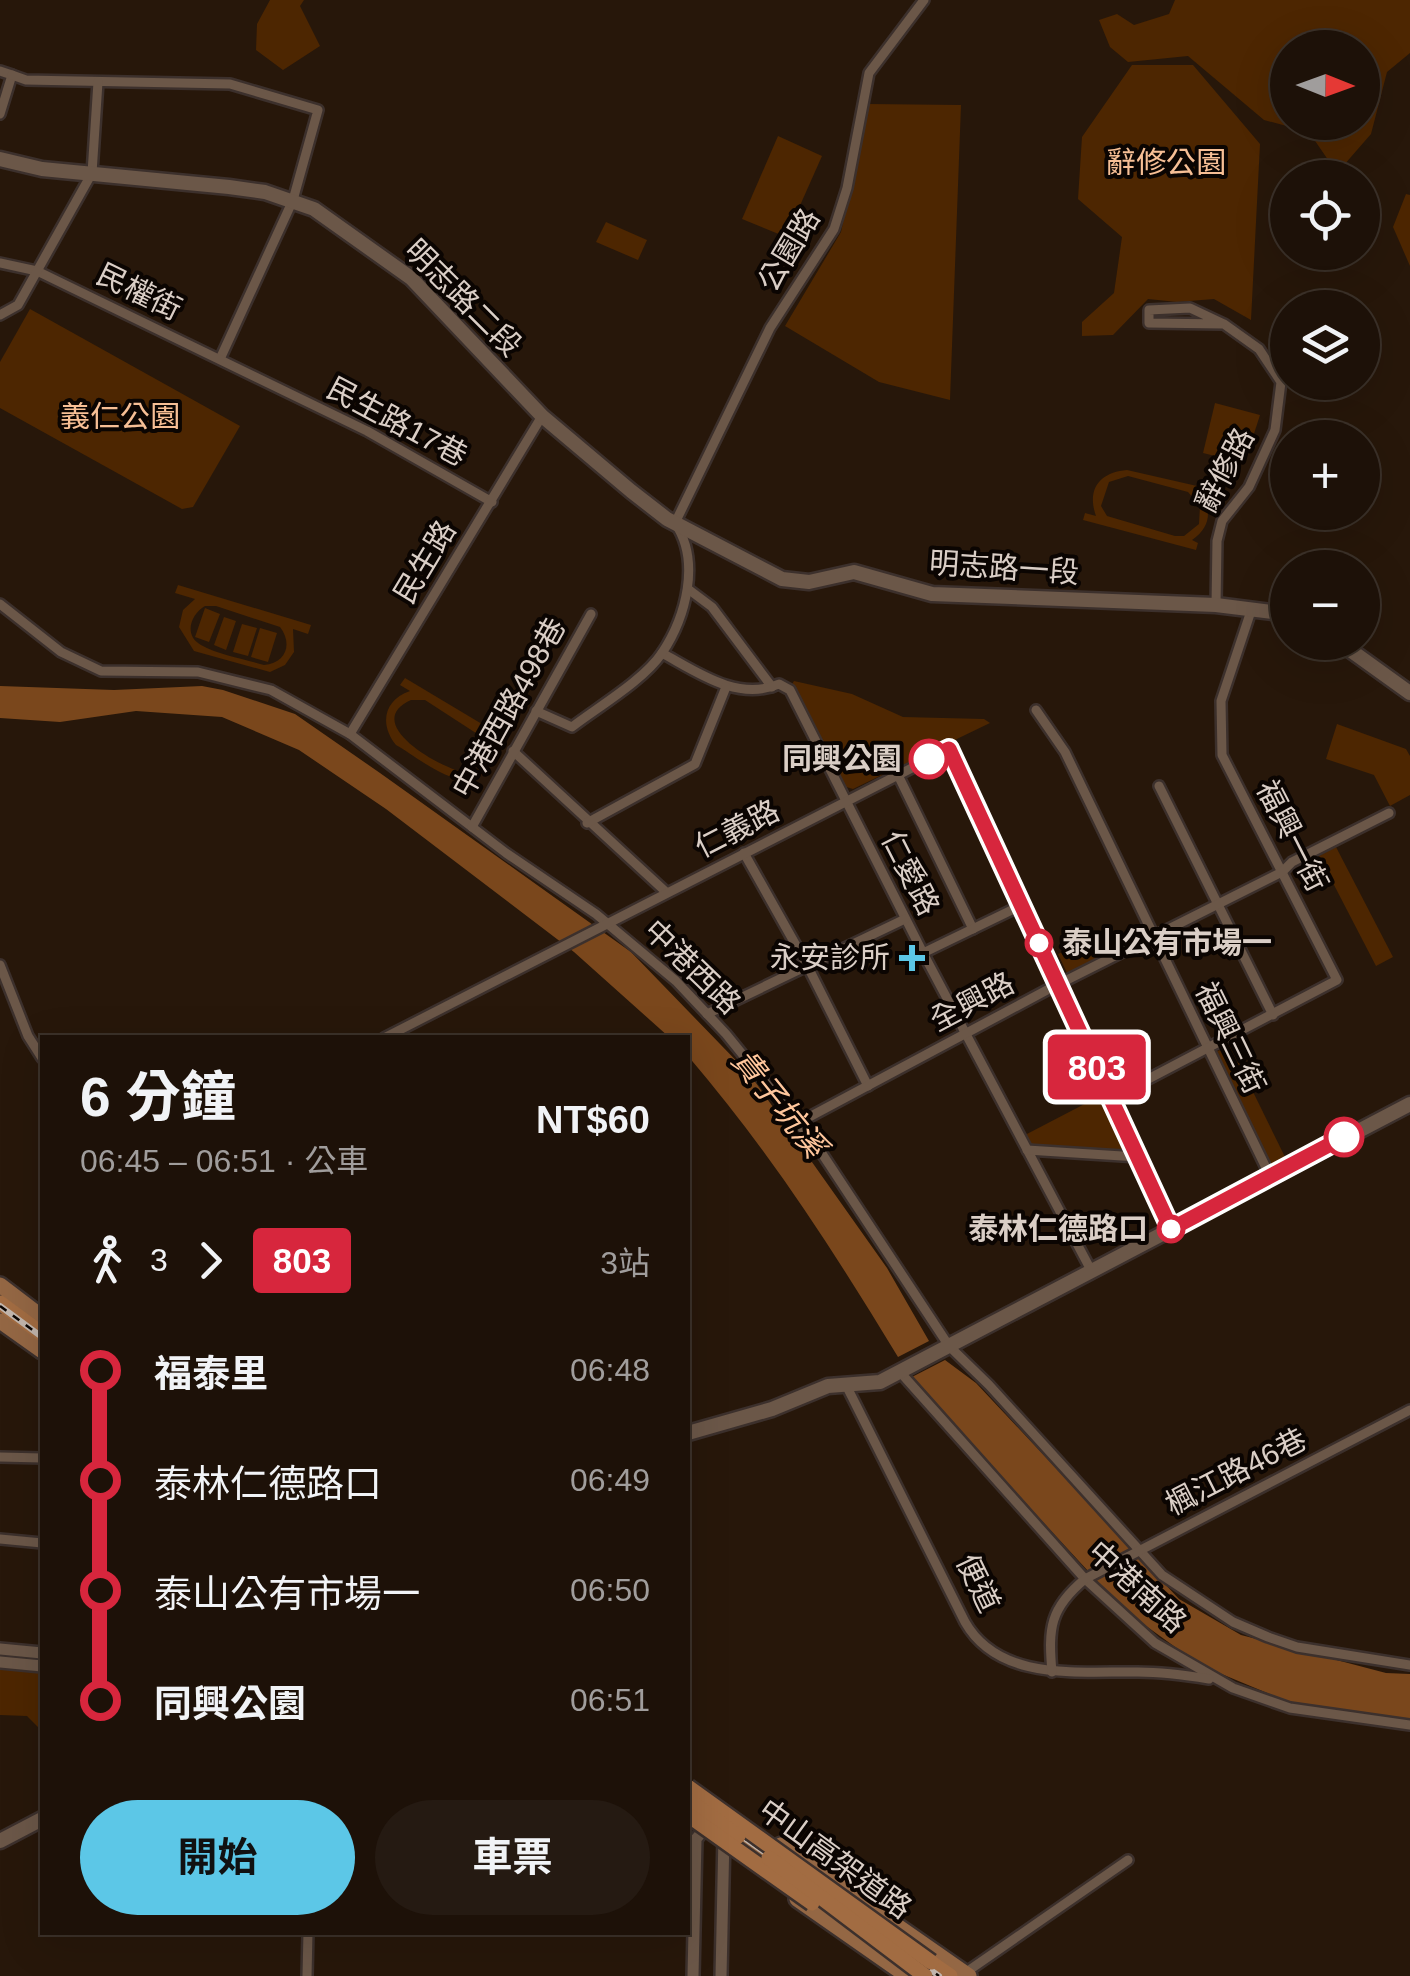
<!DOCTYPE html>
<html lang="zh-TW">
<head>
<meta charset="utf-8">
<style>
	body { margin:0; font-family:Helvetica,"Noto Sans TC",sans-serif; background:#251a12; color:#f1f3f6; height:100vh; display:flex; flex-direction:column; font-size:38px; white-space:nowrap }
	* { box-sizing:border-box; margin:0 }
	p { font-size:32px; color:#a09d9c }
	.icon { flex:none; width:55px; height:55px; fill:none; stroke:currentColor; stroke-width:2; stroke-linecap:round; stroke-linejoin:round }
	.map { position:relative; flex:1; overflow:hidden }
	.panel { position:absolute; left:40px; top:1035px; width:650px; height:900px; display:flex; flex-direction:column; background:#1d1108; border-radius:0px; box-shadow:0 10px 40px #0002,0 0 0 2px #3b3129 }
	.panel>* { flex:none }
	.badge { padding:0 20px; border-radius:8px; font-size:35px; line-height:65px }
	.needle { width:65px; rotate:91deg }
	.fabs { position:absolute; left:1270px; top:30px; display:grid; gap:20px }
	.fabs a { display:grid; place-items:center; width:110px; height:110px; border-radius:50%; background:#1d1108; box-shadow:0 10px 40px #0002,0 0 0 2px #3b3129; font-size:50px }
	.map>.badge { position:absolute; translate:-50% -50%; box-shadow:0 0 0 5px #fff }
	.legs { display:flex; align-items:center; gap:15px; height:110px; padding:0 40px; font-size:32px }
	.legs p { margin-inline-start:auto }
	.summary { display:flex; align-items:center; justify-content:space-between; height:170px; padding:0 40px }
	h1 { font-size:55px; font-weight:700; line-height:75px }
	.cta { display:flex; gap:20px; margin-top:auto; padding:20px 40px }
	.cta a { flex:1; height:115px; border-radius:60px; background:#5cc7e7; color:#111; font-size:40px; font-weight:700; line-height:115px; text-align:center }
	.cta a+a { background:#251a12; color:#f1f3f6 }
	ul { padding:0 40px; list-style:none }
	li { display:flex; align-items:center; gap:35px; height:110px; font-size:38px }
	li i { display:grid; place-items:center; width:15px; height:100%; margin:0 12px; background:currentColor }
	li i::after { content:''; width:25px; height:25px; margin:-12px; border:8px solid; border-radius:50%; background:#1d1108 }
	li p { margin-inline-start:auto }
	li:first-child i { background:linear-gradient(#0000 50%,currentColor 0) }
	li:last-child i { background:linear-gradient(currentColor 50%,#0000 0) }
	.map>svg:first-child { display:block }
	.green { fill:#4d2601; fill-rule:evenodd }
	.water { fill:#7a471c }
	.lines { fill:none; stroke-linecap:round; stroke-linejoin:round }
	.minor-casing { stroke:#3c302c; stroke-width:14 }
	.tertiary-casing { stroke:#3c302c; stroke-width:16 }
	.secondary-casing { stroke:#3c302c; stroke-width:19 }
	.primary-casing { stroke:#3c302c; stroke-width:20 }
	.trunk-casing { stroke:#3c302c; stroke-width:20 }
	.minor { stroke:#6b5748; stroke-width:9 }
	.tertiary { stroke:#6b5748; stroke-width:11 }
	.secondary { stroke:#6b5748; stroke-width:14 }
	.primary { stroke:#946744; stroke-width:15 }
	.trunk { stroke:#a26c42; stroke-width:15 }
	.rail-casing { stroke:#c2b6ad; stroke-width:6 }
	.rail { stroke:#0b0502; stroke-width:2.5; stroke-dasharray:8; stroke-linecap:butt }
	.trunk-bridge-casing { stroke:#3c302c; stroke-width:20; stroke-linecap:butt }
	.trunk-bridge { stroke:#a26c42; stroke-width:15 }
	.line-1-casing { stroke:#fff; stroke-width:22 }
	.line-1 { stroke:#d7263d; stroke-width:15 }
	.stop-1-dot { fill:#fff; stroke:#d7263d; stroke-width:5 }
	.poi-dot { fill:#5cc7e7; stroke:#0b0502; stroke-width:4 }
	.labels { text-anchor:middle; stroke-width:8; stroke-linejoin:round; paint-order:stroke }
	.park-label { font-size:30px; fill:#f7bf95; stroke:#0b0502 }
	.street-label { font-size:30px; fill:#dacec6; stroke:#0b0502 }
	.stop-label { font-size:30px; font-weight:bold; fill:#dacec6; stroke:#0b0502; text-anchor:end }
	.poi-label { font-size:30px; fill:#dacec6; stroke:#0b0502; text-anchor:end }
	.water-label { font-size:32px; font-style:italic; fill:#ffc69c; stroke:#0b0502 }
</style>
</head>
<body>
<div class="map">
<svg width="1410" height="1976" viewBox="0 0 1410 1976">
	<rect width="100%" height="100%" fill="#27170a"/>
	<!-- green -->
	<g class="green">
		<polygon points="270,0 304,0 300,6 320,46 283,70 256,50 257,24"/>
		<path d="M1175,0H1410V53L1387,72L1371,134L1337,173L1309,132L1264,120L1188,56L1128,62L1110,47L1099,20L1117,14L1134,25L1169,14ZM1288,48H1362V122H1288Z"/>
		<polygon points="1132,65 1193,65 1260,144 1251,320 1214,299 1177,302 1148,299 1113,335 1082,336 1082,322 1114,293 1122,237 1078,199 1082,137"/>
		<polygon points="868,104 961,105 950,400 879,382 785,326 841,232"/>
		<polygon points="778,136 822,156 786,237 742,219"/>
		<polygon points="1406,194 1410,195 1410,266 1393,227"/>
		<polygon points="606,222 647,240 638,260 596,242"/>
		<polygon points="30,309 240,426 193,507 182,509 0,408 0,362"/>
		<polygon points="1215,403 1260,415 1252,440 1239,462 1203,453"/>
		<path d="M1127,470L1197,486C1211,505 1214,525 1192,540L1198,543L1196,550L1083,520L1085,513L1096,516C1086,488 1101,472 1127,470ZM1128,476L1188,492L1200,506L1199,524L1184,536H1175L1107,516L1101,506L1109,482Z"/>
		<path d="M178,585L311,625L308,634L293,629L294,652L285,665L270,672L194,651L179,627L183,610L195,599L175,593ZM205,606H216L280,627C293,644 286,663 264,665C245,659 218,655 201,645C183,635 191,614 205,606Z"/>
		<polygon points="205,608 220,614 209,642 195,637"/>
		<polygon points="224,617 236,621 226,650 214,645"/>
		<polygon points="242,624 257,628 248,656 233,652"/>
		<polygon points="260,628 277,633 268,662 251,657"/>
		<path d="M405,678L507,739L502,747L493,743C495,754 493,764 484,773C460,795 418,757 396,745C379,724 384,700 410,691L400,685ZM411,700H425L482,737L486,756C482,764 479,771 469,773C454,775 356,725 411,700Z"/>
		<polygon points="794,681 852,694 903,717 984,719 990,723 853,789 843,786 791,686"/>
		<polygon points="1337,724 1406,749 1410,756 1410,795 1390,806 1374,775 1326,759"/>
		<polygon points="1336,847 1393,957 1376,966 1319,856"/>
		<polygon points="1106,931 1115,950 1067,973 1058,954"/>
		<polygon points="1230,1045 1285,1157 1269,1165 1214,1053"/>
		<polygon points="1098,1097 1124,1150 1030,1145 1025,1135"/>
		<polygon points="0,1669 42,1673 42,1731 27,1716 0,1715"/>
	</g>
	<!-- water -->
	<g class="water">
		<path d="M0,686L114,690L202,686L223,690L295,714L380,773L631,952L751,1076L887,1268L929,1341L898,1357C833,1250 770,1152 688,1056V1038L669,1037L574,952L386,809L299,750L222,717L136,711L60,722L0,718Z"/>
		<polygon points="945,1360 976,1383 1179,1599 1241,1635 1386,1673 1410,1674 1410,1719 1291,1703 1200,1665 1124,1610 910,1378"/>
	</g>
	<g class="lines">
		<defs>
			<g id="minor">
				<polyline points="0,71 12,75 0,114"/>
				<polyline points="12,75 26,80 230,84 318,110 293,200 220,359"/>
				<polyline points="0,263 37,271 367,431 492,502"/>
				<polyline points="0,315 18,305 92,173 98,82"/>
				<polyline points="688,589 712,607 772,687"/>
				<polyline points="0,604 61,652 101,671 198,672 271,690 350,734 506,853 596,914 676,981 726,1034 819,1149 949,1346 989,1385 1162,1575 1233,1622 1268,1637 1297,1647 1410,1665"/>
				<polyline points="1216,605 1217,541 1222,521 1249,487 1275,430 1281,382 1259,349 1224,324 1190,308 1149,310 1149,323 1224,324"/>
				<path d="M662,653C697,672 738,702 779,684L790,690L923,953L1092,1272"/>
				<polyline points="1036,710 1065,752 1270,1176"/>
				<path d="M536,711L572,727C598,707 644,680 662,653C686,617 701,561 675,523L770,328L834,229L847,188L869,73L924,0"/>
				<polyline points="350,734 542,416"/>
				<polyline points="513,751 666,892"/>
				<polyline points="898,775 973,929"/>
				<polyline points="1159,786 1273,1015"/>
				<polyline points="587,823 695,764 726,687"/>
				<polyline points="472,827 591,614"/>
				<polyline points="744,853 807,965 868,1086"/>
				<polyline points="923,953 1022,905"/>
				<polyline points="0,965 28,1036 42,1058"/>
				<polyline points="707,1014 905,919"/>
				<polyline points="384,1038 949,749 1171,1229"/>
				<polyline points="1112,1098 1337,980 1222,755 1221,701 1252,608"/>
				<polyline points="790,1123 798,1123 1047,990 1282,872 1292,862 1389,813"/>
				<polyline points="1027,1150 1138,1157"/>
				<polyline points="900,1372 1085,1579 1155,1643 1233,1688 1290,1708 1410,1725"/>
				<path d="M845,1383L965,1622C999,1682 1079,1671 1138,1672C1162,1672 1185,1675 1209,1679"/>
				<polyline points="0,1457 42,1458"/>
				<polyline points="0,1539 42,1543"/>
				<path d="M1052,1672C1048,1628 1050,1608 1085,1579L1410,1410"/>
				<polyline points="965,1973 1128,1860"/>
				<polyline points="307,1976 308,1932"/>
			</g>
			<g id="tertiary">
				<polyline points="0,1649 42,1653"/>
				<polyline points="0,1662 42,1666"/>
				<polyline points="693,1976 696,1839 702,1832"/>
				<polyline points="721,1976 724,1835"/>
			</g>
			<g id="secondary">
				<polyline points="0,159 42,169 229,187 265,192 314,209 411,278 542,416 631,491 667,519 782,579 809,582 854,572 932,594 1216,605 1288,614"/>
				<polyline points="1339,642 1410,693"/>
				<polyline points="688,1433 772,1409 828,1386 880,1382 1410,1104"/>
				<polyline points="0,1841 42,1819"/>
			</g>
			<g id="primary">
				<polyline points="0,1285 42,1317"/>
				<polyline points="0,1321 42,1351"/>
				<polyline points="730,1831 777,1864"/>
				<polyline points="781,1845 969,1976"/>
				<polyline points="797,1899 907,1976"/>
			</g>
			<g id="trunk">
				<polyline points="0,1303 42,1334"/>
				<polyline points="921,1956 950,1976"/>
			</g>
		</defs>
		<!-- minor casing -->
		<use href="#minor" class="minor-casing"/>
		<!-- tertiary casing -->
		<use href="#tertiary" class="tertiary-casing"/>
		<!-- secondary casing -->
		<use href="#secondary" class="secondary-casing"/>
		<!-- primary casing -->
		<use href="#primary" class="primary-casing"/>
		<!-- trunk casing -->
		<use href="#trunk" class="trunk-casing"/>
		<!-- minor -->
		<use href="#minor" class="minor"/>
		<!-- tertiary -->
		<use href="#tertiary" class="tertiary"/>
		<!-- secondary -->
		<use href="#secondary" class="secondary"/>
		<!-- primary -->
		<use href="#primary" class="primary"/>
		<!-- trunk -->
		<use href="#trunk" class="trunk"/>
		<defs>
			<g id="rail">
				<polyline points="0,1306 42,1337"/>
				<polyline points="688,1798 939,1976"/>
			</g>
		</defs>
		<!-- rail casing -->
		<use href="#rail" class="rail-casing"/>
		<!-- rail -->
		<use href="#rail" class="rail"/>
		<defs>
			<g id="trunk-bridge">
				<polyline points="688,1787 931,1962"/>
				<polyline points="688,1800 738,1836"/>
				<polyline points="688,1815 812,1903"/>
				<polyline points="769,1858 925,1976"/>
			</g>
		</defs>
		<!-- trunk-bridge casing -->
		<use href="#trunk-bridge" class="trunk-bridge-casing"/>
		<!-- trunk-bridge -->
		<use href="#trunk-bridge" class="trunk-bridge"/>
	</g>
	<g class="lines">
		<defs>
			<polyline id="line-1" points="929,759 949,749 1171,1229 1344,1137"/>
		</defs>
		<!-- line-1 casing -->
		<use href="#line-1" class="line-1-casing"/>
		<!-- line-1 -->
		<use href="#line-1" class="line-1"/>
	</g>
	<!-- markers -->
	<g class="stop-1-dot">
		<circle cx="929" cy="759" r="18"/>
		<circle cx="1039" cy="943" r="12"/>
		<circle cx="1344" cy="1137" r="18"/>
		<circle cx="1171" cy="1229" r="12"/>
	</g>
	<path class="poi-dot" d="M907 943h10v10h10v10h-10v10h-10v-10h-10v-10h10z"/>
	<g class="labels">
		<!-- park labels -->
		<g class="park-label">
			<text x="1166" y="173">辭修公園</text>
			<text x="120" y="427">義仁公園</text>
		</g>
		<!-- street labels -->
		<g class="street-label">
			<text transform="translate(789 250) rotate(-59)" y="10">公園路</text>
			<text transform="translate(139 292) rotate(26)" y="10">民權街</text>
			<text transform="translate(463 298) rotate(45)" y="10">明志路二段</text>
			<text transform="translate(397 422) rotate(28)" y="10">民生路17巷</text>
			<text transform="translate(1225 470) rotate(-62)" y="10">辭修路</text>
			<text transform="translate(425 562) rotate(-59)" y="10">民生路</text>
			<text transform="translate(1004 568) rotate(4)" y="10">明志路一段</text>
			<text transform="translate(509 708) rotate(-61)" y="10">中港西路498巷</text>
			<text transform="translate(737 829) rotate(-27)" y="10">仁義路</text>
			<text transform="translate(1292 836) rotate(63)" y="10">福興一街</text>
			<text transform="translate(910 873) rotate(63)" y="10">仁愛路</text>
			<text transform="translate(692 967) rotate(44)" y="10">中港西路</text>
			<text transform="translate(972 1002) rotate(-28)" y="10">全興路</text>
			<text transform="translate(1230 1038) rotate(64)" y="10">福興三街</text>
			<text transform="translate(1236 1472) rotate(-27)" y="10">楓江路46巷</text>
			<text transform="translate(978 1583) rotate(64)" y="10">便道</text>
			<text transform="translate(1137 1587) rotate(42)" y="10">中港南路</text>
			<text transform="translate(835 1859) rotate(36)" y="10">中山高架道路</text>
		</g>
		<!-- stop labels -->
		<g class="stop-label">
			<text x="902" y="769">同興公園</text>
			<text x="1062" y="953" text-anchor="start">泰山公有市場一</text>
			<text x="1148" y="1239">泰林仁德路口</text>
		</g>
		<!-- poi labels -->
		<g class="poi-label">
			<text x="890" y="968">永安診所</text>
		</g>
		<!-- water labels -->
		<g class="water-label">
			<text transform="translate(779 1103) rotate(51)" y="11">貴子坑溪</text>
		</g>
	</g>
</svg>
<div class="fabs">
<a><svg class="needle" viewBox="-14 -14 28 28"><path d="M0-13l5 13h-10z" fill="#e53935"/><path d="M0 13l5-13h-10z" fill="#a09d9c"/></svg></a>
<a><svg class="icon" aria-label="locate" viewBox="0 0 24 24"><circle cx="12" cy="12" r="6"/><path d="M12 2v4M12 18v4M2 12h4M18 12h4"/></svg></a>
<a><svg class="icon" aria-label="layers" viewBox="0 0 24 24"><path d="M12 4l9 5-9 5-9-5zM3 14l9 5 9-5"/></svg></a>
<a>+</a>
<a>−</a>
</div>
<b class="badge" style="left:1097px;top:1067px;background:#d7263d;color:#fff">803</b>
<section class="panel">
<div class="summary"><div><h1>6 分鐘</h1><p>06:45 – 06:51 · 公車</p></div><b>NT$60</b></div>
<div class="legs"><svg class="icon" aria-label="walk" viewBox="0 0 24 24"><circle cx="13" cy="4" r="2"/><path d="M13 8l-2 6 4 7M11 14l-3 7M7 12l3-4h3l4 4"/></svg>3<svg class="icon" aria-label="forward" viewBox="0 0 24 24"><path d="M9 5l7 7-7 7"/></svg><b class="badge" style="background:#d7263d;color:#fff">803</b><p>3站</p></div>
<ul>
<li><i style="color:#d7263d"></i><b>福泰里</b><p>06:48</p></li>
<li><i style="color:#d7263d"></i><span>泰林仁德路口</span><p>06:49</p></li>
<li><i style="color:#d7263d"></i><span>泰山公有市場一</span><p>06:50</p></li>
<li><i style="color:#d7263d"></i><b>同興公園</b><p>06:51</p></li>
</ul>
<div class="cta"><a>開始</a><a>車票</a></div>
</section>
</div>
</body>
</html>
